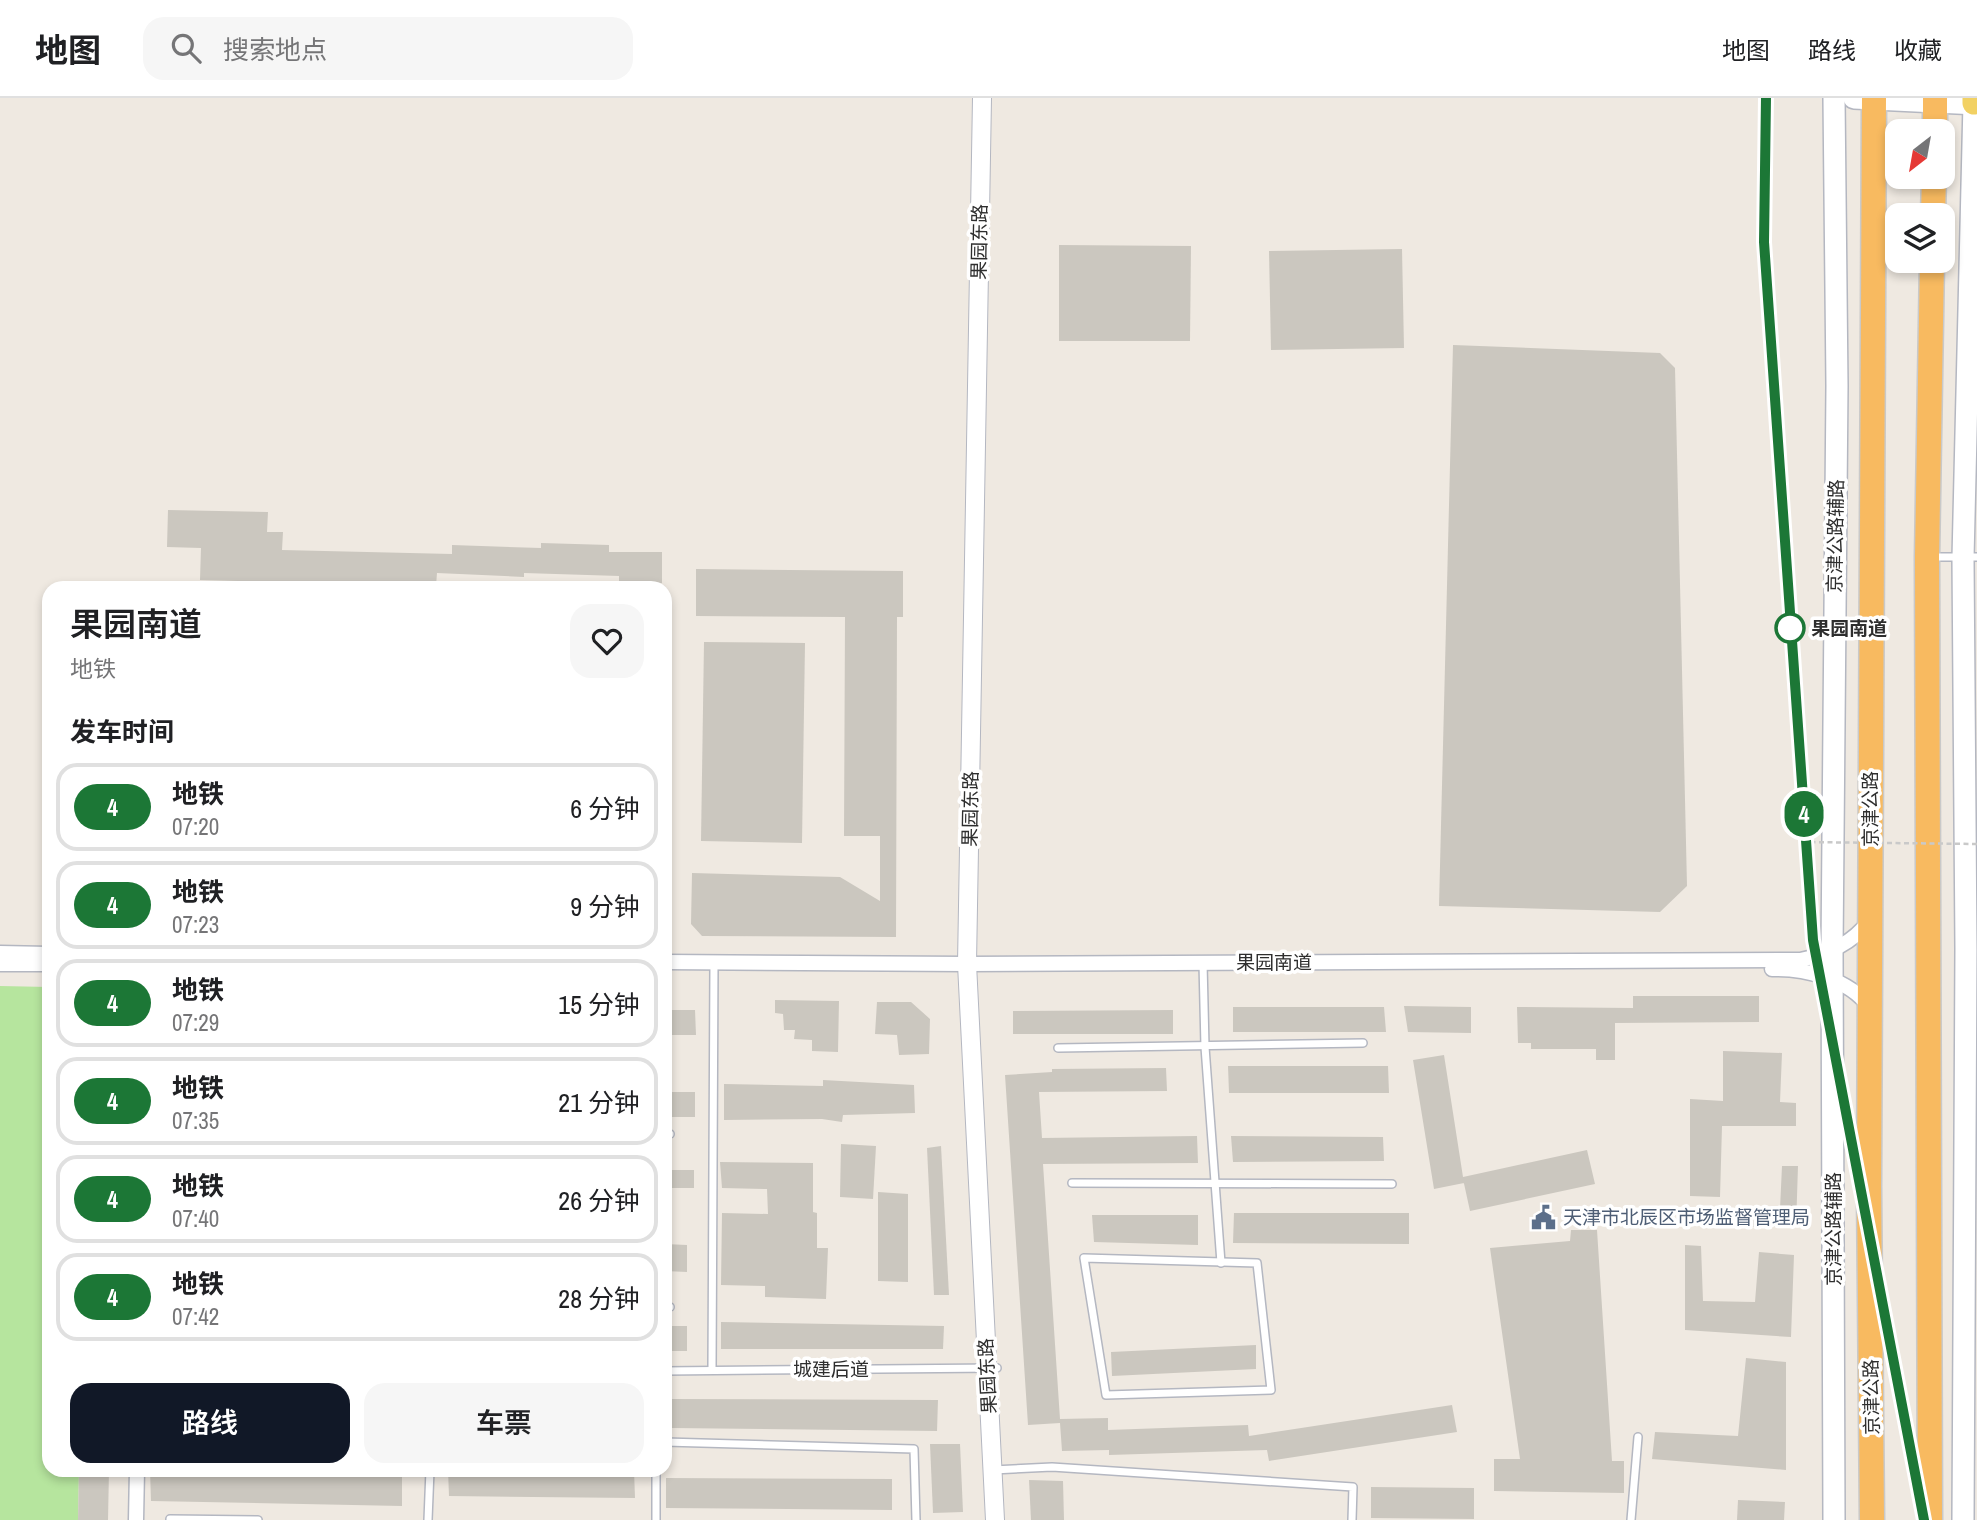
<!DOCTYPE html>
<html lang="zh">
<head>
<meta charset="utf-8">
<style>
	body { margin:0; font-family:"Archivo Narrow","Noto Sans SC",sans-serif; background:#f6f6f6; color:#202124; height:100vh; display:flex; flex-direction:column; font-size:26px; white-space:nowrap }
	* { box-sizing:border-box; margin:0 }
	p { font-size:23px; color:#757577 }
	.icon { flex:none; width:38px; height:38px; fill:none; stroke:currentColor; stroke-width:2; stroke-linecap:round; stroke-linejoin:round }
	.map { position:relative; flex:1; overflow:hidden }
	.side { position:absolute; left:42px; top:483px; width:630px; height:896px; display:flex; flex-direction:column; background:#fff; border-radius:21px; box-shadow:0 4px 10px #0003 }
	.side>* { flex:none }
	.badge { padding:0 14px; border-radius:23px; font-size:24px; line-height:46px }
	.needle { width:46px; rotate:211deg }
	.fabs { position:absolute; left:1885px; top:21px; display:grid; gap:14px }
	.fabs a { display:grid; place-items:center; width:70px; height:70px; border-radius:14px; background:#fff; box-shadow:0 4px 10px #0003; font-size:35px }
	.map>.badge { position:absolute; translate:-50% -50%; box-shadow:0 0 0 4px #fff }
	h2 { padding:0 28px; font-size:26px; line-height:63px }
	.round { display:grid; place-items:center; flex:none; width:74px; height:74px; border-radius:21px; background:#f6f6f6 }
	.headline { display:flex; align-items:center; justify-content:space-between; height:119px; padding:0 28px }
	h1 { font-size:33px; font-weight:600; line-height:52px }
	.action { display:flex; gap:14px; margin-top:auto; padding:14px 28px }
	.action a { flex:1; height:80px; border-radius:21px; background:#111827; color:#fff; font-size:28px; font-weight:600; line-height:80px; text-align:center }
	.action a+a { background:#f6f6f6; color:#202124 }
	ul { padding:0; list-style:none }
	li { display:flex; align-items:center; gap:21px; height:88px; margin:0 14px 10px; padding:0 14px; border:4px solid #e0e0e0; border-radius:21px }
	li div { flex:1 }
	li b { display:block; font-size:26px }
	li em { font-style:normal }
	li .badge { min-width:77px; font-weight:700; text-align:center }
	header { display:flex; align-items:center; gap:42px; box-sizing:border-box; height:98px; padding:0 35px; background:#fff; border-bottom:2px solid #e0e0e0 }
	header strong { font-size:33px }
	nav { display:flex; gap:38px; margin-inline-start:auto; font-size:24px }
	.search { width:490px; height:63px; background:#f6f6f6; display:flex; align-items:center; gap:18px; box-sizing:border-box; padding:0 24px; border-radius:21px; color:#757577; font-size:26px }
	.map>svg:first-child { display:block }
	.green { fill:#b6e59e }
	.building { fill:#cbc7bf }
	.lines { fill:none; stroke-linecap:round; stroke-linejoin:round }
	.service-casing { stroke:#b4b7c1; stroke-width:10 }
	.minor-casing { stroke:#b4b7c1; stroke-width:17 }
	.tertiary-casing { stroke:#b4b7c1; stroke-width:20 }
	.secondary-casing { stroke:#b4b7c1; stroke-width:24 }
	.primary-casing { stroke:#c9c9c9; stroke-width:25 }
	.trunk-casing { stroke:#c9c9c9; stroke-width:27 }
	.path { stroke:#c9c9c9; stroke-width:2.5; stroke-dasharray:5 3.5; stroke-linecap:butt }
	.service { stroke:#fff; stroke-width:7 }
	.minor { stroke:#fff; stroke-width:14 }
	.tertiary { stroke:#fff; stroke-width:18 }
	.secondary { stroke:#fff; stroke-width:21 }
	.primary { stroke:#f2d163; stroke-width:23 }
	.trunk { stroke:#f8ba60; stroke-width:24 }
	.path-bridge { stroke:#c9c9c9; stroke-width:2.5; stroke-dasharray:5 3.5; stroke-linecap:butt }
	.line-casing { stroke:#fff; stroke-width:16 }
	.line { stroke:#1c7736; stroke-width:10 }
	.stop-dot { fill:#fff; stroke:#1c7736; stroke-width:3.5 }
	.labels { text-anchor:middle; stroke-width:7; stroke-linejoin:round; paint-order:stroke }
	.street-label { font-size:19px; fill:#2e2e2e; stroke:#fff }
	.stop-label { font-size:19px; font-weight:bold; fill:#2e2e2e; stroke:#fff; text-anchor:start }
	.service-label { font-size:19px; fill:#4e5e75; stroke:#fff; text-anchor:start }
</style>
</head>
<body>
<header>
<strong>地图</strong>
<div class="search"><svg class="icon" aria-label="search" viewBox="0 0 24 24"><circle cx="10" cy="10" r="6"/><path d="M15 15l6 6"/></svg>搜索地点</div>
<nav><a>地图</a><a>路线</a><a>收藏</a></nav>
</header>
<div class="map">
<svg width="1977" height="1422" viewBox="0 0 1977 1422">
	<rect width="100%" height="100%" fill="#efe9e1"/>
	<!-- green -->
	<polygon class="green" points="0,888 49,889 49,1372 79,1372 78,1422 0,1422"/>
	<!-- building -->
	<g class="building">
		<polygon points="1059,147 1191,148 1190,243 1059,243"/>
		<polygon points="1402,151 1404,250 1271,252 1269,153"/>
		<polygon points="1453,247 1660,255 1675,270 1687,788 1660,814 1439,808"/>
		<polygon points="168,412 268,414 267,434 283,434 282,452 452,456 452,447 541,450 541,445 609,447 609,454 662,454 662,485 619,485 619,478 524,475 524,479 437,475 436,488 200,482 201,450 167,449"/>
		<polygon points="696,471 903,473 903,519 897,519 896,839 702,838 691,826 692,775 840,779 880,803 880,738 844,738 845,519 696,518"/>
		<polygon points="704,544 805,545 802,745 701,743"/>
		<polygon points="1633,898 1759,898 1759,924 1615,925 1615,962 1596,962 1596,951 1531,951 1531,945 1518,945 1517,909 1633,910"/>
		<polygon points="775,902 839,903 838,954 812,953 812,942 794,941 795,932 784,932 783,916 775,915"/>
		<polygon points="877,904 911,904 930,921 929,956 899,957 897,937 875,936"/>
		<polygon points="1404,908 1471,909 1471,935 1408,934"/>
		<polygon points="1233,909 1384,909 1386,934 1233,934"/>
		<polygon points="665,912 695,912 696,937 665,937"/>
		<polygon points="1173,912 1173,936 1013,936 1013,913"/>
		<polygon points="1723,953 1782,955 1780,1004 1796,1005 1796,1028 1722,1028 1720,1099 1690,1098 1690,1001 1723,1003"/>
		<polygon points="1444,957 1463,1079 1587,1052 1595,1086 1470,1113 1463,1081 1464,1085 1434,1091 1413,962"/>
		<polygon points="1228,968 1388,968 1389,995 1229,995"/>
		<polygon points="1166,970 1167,993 1039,994 1042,1040 1197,1038 1198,1065 1043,1066 1060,1321 1108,1320 1108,1332 1248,1327 1249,1338 1452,1307 1457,1334 1269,1363 1267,1352 1109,1357 1109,1352 1062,1353 1060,1325 1028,1327 1005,977 1052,974 1052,971"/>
		<polygon points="823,982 914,987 915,1015 843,1017 842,1024 822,1021 724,1022 724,986 823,988"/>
		<rect x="665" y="994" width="30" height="25"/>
		<polygon points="1231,1038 1383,1039 1384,1063 1233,1064"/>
		<polygon points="841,1046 876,1048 873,1101 840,1099"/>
		<polygon points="941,1048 949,1197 934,1197 927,1050"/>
		<polygon points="720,1064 813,1065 813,1114 817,1115 817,1150 828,1150 826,1201 765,1199 765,1188 721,1187 722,1115 768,1116 767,1091 722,1090"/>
		<polygon points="1782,1068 1798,1068 1796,1129 1722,1129 1723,1112 1780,1111"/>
		<rect x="665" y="1072" width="29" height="18"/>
		<polygon points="878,1094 908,1096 908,1184 878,1183"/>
		<polygon points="1234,1115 1409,1115 1409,1146 1233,1145"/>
		<polygon points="1092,1117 1198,1117 1198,1147 1094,1144"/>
		<polygon points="1571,1132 1597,1132 1612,1363 1624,1363 1624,1395 1494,1393 1494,1361 1520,1361 1490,1150 1570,1143"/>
		<polygon points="665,1146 687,1147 687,1174 665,1173"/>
		<polygon points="1685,1147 1701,1148 1703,1203 1755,1204 1759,1154 1794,1157 1791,1239 1685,1232"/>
		<polygon points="721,1224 944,1228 943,1251 721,1251"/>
		<rect x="665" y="1228" width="22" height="25"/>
		<polygon points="1256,1247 1256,1271 1112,1278 1111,1254"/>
		<polygon points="1746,1260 1786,1264 1786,1372 1652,1361 1655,1334 1738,1338"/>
		<polygon points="670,1301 938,1302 937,1333 671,1330"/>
		<polygon points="930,1346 960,1346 963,1414 933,1415"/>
		<polygon points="79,1372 109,1372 108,1422 78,1422"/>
		<polygon points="150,1372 402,1372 402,1408 151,1403"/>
		<polygon points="448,1372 634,1372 635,1400 449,1398"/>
		<polygon points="666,1380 892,1381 892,1412 666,1410"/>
		<polygon points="1029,1382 1063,1383 1064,1422 1031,1422"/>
		<polygon points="1371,1389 1474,1390 1474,1421 1371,1420"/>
		<polygon points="1738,1402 1785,1404 1784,1422 1737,1422"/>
	</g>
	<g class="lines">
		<defs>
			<g id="service">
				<polyline points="1932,459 1977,459"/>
				<polyline points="1203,865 1205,949 1221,1165"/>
				<polyline points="1058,950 1363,945"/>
				<polyline points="665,1036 670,1036"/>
				<polyline points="1072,1085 1392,1086"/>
				<polygon points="1084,1160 1257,1165 1271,1292 1106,1297"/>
				<polyline points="665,1209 670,1209"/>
				<polyline points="712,1272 714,865"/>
				<polyline points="665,1273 997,1270"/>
				<polyline points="665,1344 914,1351 916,1422"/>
				<polyline points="993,1372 1052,1369 1353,1389 1352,1422"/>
				<polyline points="170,1421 258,1422"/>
				<polyline points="428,1422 430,1372"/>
				<polyline points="656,1422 656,1372"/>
				<polyline points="1631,1422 1638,1339"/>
			</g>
			<g id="minor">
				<polyline points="0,855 49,856"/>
				<path d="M665,864L967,866L1800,862C1826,857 1853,845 1869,823"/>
				<polyline points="0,866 49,866"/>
				<path d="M1772,871C1804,870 1850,881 1869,909"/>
				<polyline points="136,1422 137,1372"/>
			</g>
			<polyline id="tertiary" points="982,0 967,866 995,1422"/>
			<g id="secondary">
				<polyline points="1854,0 1977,6"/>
				<polyline points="1834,1422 1832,852 1837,288 1834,0"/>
				<polyline points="1963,1422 1966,851 1963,460 1974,5"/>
			</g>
			<polyline id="primary" points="1974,5 1974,0"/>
			<g id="trunk">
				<polyline points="1935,33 1935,0"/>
				<polyline points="1933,117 1934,79"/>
				<polyline points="1872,1422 1869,1089 1874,0"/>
				<polyline points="1930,1422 1927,459 1932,163"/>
			</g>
		</defs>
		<!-- service casing -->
		<use href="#service" class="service-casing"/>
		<!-- minor casing -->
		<use href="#minor" class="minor-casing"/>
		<!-- tertiary casing -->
		<use href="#tertiary" class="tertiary-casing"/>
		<!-- secondary casing -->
		<use href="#secondary" class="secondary-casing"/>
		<!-- primary casing -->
		<use href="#primary" class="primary-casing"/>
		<!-- trunk casing -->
		<use href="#trunk" class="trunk-casing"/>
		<!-- path -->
		<polyline class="path" points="1799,692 1806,827"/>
		<!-- service -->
		<use href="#service" class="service"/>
		<!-- minor -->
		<use href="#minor" class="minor"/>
		<!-- tertiary -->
		<use href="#tertiary" class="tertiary"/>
		<!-- secondary -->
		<use href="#secondary" class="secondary"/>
		<!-- primary -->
		<use href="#primary" class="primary"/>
		<!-- trunk -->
		<use href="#trunk" class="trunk"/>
		<!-- path-bridge -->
		<polyline class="path-bridge" points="1802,744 1977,746"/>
	</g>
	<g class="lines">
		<defs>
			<polyline id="line" points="1766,0 1764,144 1813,842 1924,1422"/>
		</defs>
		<!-- line casing -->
		<use href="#line" class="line-casing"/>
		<!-- line -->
		<use href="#line" class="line"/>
	</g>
	<!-- icons -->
	<defs>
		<symbol id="civic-bare" viewBox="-9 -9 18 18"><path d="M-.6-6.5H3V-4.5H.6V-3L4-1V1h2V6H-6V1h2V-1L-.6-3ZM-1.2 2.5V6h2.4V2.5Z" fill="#5c6f8a" stroke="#fff" stroke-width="2.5" paint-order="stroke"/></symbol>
	</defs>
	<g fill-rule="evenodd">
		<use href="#civic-bare" x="1526" y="1102" width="35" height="35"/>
	</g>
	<!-- markers -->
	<circle class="stop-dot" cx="1790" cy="530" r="14"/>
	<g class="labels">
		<!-- street labels -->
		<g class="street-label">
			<text transform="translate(979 144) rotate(-89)" y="7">果园东路</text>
			<text transform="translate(1835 438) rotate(-89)" y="7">京津公路辅路</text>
			<text transform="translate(970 711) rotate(-89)" y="7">果园东路</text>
			<text transform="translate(1870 711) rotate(-90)" y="7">京津公路</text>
			<text x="1274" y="871">果园南道</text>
			<text transform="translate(1833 1131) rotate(-90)" y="7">京津公路辅路</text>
			<text x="831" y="1278">城建后道</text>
			<text transform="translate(987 1278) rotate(-93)" y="7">果园东路</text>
			<text transform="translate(1871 1299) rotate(-91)" y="7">京津公路</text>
		</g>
		<!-- stop labels -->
		<g class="stop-label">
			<text x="1811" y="537">果园南道</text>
		</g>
		<!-- service labels -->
		<g class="service-label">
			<text x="1563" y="1126">天津市北辰区市场监督管理局</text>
		</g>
	</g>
</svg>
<div class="fabs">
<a><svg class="needle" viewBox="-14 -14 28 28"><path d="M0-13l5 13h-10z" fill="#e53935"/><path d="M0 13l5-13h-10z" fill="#757577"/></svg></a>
<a><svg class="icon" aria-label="layers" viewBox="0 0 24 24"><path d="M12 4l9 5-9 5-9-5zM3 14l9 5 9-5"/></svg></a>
</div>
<b class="badge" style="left:1804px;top:716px;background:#1c7736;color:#fff">4</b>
<section class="side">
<div class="headline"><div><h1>果园南道</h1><p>地铁</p></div><a class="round"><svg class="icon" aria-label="heart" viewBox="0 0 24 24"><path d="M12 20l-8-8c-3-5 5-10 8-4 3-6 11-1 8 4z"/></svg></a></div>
<h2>发车时间</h2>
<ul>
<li><span class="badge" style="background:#1c7736;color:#fff">4</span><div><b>地铁</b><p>07:20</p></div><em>6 分钟</em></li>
<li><span class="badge" style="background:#1c7736;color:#fff">4</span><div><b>地铁</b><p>07:23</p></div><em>9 分钟</em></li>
<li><span class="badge" style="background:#1c7736;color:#fff">4</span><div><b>地铁</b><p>07:29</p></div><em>15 分钟</em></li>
<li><span class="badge" style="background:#1c7736;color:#fff">4</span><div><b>地铁</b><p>07:35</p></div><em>21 分钟</em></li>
<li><span class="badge" style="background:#1c7736;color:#fff">4</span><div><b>地铁</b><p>07:40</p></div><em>26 分钟</em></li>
<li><span class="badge" style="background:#1c7736;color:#fff">4</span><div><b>地铁</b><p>07:42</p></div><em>28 分钟</em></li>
</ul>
<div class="action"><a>路线</a><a>车票</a></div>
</section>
</div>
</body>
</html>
